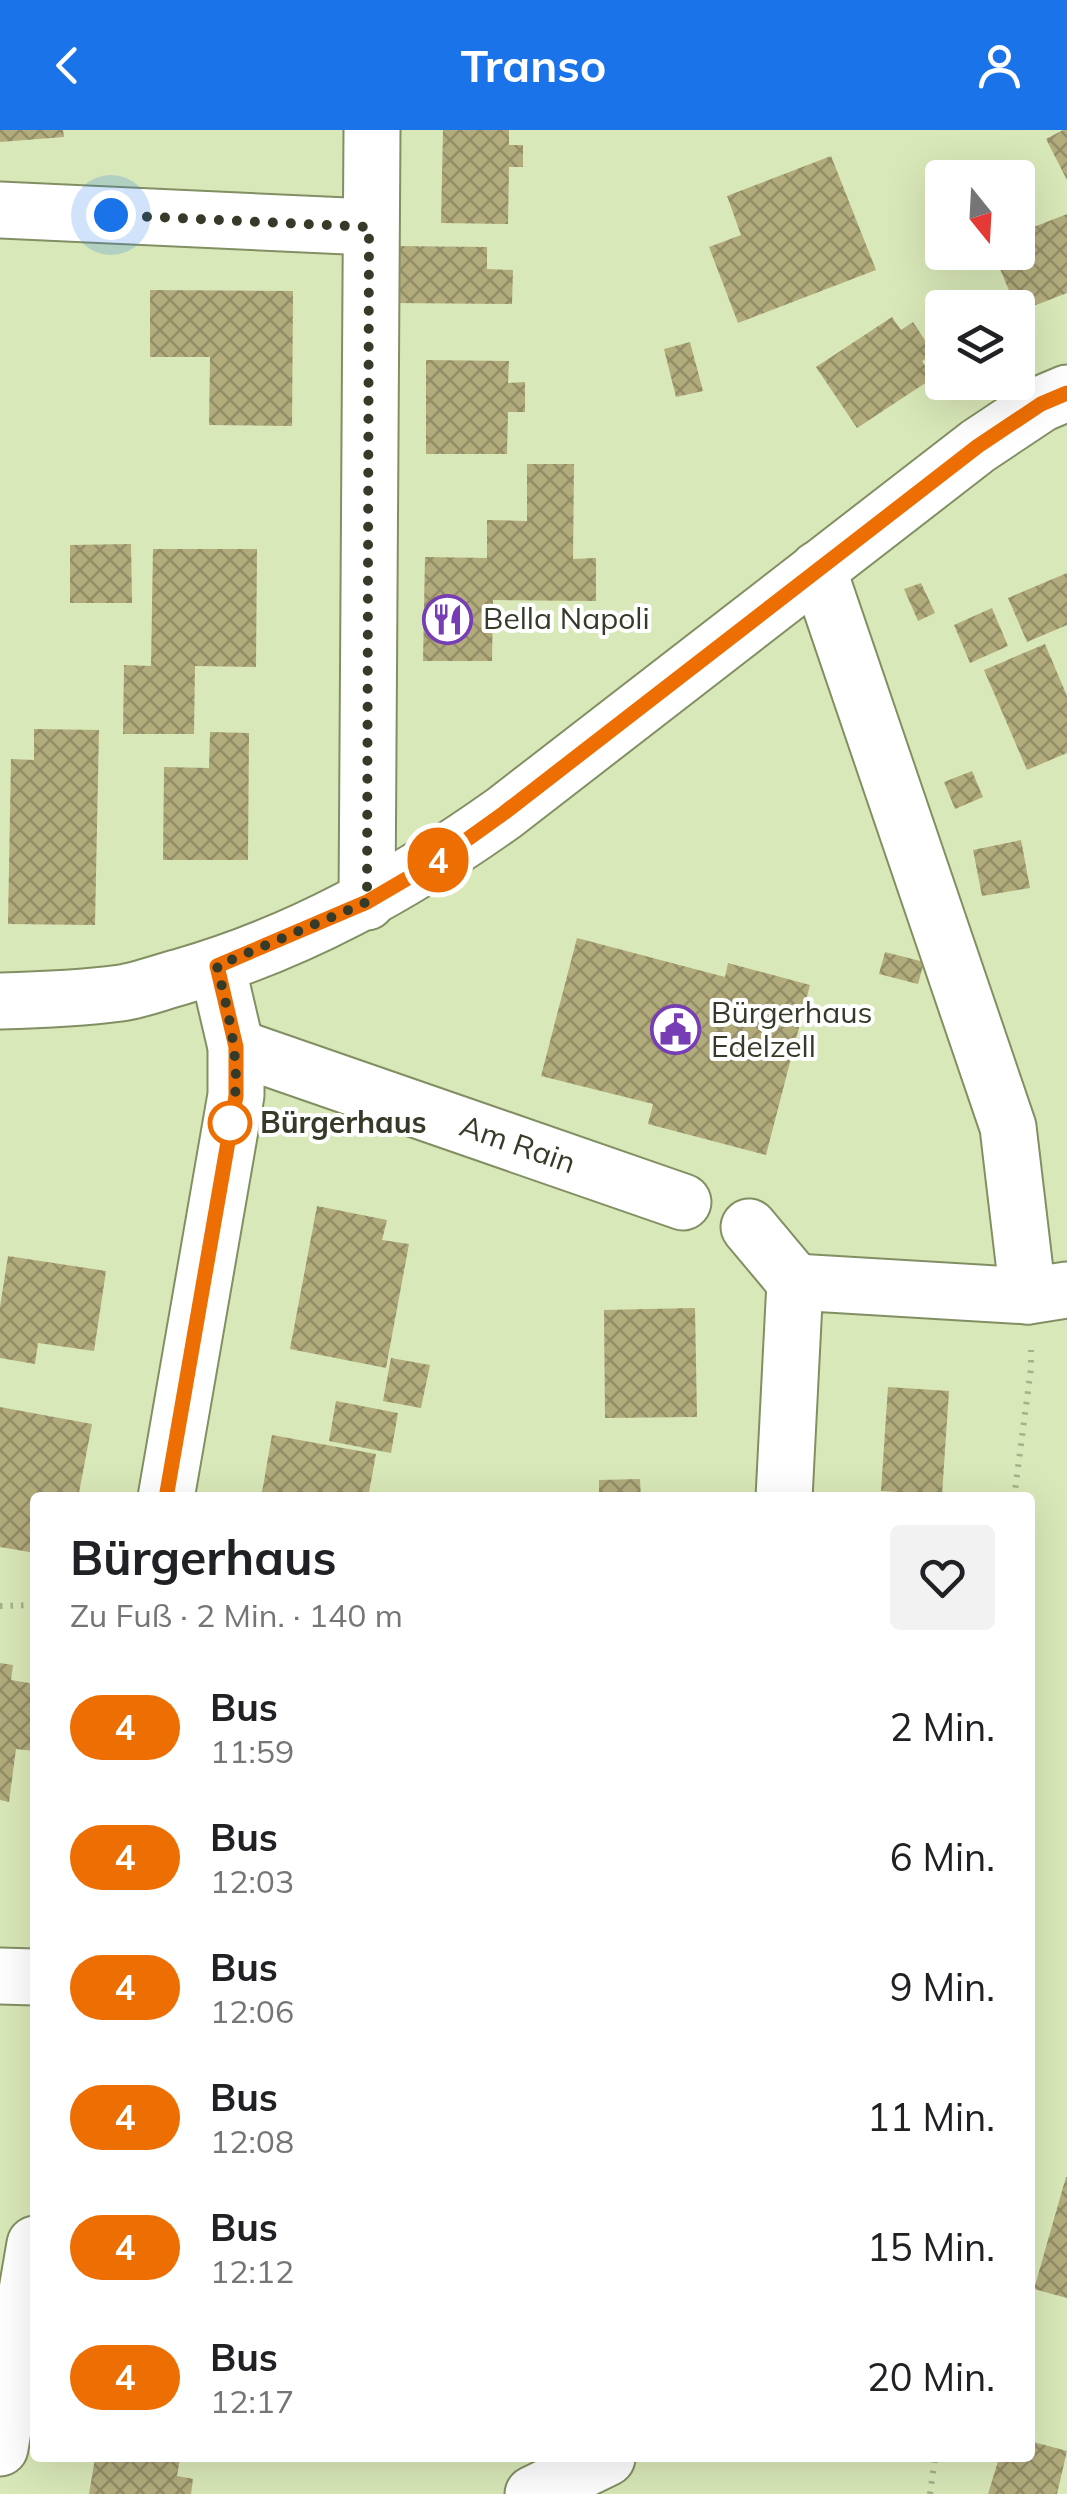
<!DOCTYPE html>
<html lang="de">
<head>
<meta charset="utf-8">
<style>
	body { margin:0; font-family:Mulish,sans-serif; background:#f2f2f2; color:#202124; height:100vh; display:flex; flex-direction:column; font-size:38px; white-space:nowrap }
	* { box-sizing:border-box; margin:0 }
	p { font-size:32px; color:#757577 }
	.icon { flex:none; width:55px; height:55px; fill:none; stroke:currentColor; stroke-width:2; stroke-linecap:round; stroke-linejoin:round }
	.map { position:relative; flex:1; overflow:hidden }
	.side { position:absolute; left:30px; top:1362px; width:1005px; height:970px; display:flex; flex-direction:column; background:#fff; border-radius:10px; box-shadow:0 10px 40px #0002 }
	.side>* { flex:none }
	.badge { padding:0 20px; border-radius:32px; font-size:35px; line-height:65px }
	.needle { width:65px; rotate:162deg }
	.buttons { position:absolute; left:925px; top:30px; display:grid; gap:20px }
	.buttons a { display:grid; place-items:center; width:110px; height:110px; border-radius:10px; background:#fff; box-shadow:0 10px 40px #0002; font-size:50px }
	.you { position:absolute; width:50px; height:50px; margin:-25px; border:8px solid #fff; border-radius:50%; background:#1a73e8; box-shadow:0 0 0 15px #1a73e833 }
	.map>.badge { position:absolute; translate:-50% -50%; box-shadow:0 0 0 5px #fff }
	.round { display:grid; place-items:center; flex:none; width:105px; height:105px; border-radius:10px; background:#f2f2f2 }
	.headline { display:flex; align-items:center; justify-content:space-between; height:170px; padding:0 40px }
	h1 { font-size:48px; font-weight:700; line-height:75px }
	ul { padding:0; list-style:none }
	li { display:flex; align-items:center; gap:30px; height:130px; padding:0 40px }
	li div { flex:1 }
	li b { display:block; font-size:38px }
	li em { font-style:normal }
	li .badge { min-width:110px; font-weight:700; text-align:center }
	header { display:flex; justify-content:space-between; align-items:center; height:130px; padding:0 40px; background:#1a73e8; color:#fff; font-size:45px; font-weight:700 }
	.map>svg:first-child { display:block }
	.building { fill:url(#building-cross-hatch) }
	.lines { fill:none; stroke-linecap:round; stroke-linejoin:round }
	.minor-casing { stroke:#828f63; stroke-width:59 }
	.path { stroke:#a5b18a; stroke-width:6; stroke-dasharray:2.5 8; stroke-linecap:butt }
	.minor { stroke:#fff; stroke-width:55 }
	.line-casing { stroke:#fff; stroke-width:22 }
	.line { stroke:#ed6f03; stroke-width:15 }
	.walk { stroke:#353b28; stroke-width:10; stroke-dasharray:0 18 }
	.stop-dot { fill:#fff; stroke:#ed6f03; stroke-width:5 }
	.labels { text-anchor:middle; stroke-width:8; stroke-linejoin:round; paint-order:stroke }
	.poi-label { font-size:30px; fill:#353b28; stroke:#fff; text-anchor:start }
	.stop-label { font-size:30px; font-weight:bold; fill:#353b28; stroke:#fff; text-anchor:start }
	.street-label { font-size:30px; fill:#353b28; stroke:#fff }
</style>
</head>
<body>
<header><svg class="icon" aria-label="back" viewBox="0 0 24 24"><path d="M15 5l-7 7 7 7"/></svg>Transo<svg class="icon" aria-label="person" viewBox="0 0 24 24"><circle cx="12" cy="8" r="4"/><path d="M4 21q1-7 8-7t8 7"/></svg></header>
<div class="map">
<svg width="1067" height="2364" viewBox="0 0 1067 2364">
	<defs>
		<pattern id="building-cross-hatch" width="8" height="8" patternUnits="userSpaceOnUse" patternTransform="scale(2.5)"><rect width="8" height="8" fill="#b2ac7c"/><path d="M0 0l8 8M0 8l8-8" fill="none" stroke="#928d66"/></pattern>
	</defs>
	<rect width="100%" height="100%" fill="#d9e8b8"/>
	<!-- building -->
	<g class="building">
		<polygon points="0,0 63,0 64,7 0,12"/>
		<polygon points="443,0 509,0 509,15 523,15 523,37 509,37 508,94 441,93"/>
		<polygon points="1063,0 1067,0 1067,50 1046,9"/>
		<polygon points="831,26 876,140 738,193 709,117 741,105 727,66"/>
		<polygon points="1067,84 1067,163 1018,182 993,122 1018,122 1018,103"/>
		<polygon points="394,116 487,117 487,139 513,140 512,174 393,173"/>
		<polygon points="150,160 293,161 292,296 209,295 210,227 150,227"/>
		<polygon points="892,187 901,200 913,192 934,224 922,231 933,248 857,298 816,237"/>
		<polygon points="690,212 703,261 676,267 664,219"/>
		<polygon points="426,230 509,231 508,253 525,252 525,282 508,282 507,324 426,324"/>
		<polygon points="527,334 574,334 573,429 596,428 596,471 493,470 492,531 423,531 425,427 487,428 487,390 527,391"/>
		<polygon points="131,414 132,473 70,473 70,415"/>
		<polygon points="153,419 257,419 256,537 195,536 194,604 123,604 124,535 151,536"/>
		<polygon points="1067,443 1067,495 1027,512 1008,468"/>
		<polygon points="921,453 935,483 918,491 904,459"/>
		<polygon points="992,478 1008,516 970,533 954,495"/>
		<polygon points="1045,514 1067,566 1067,623 1027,640 984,540"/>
		<polygon points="34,599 99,600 95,795 8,794 11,629 34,630"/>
		<polygon points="210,602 249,603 248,730 163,730 164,637 209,638"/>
		<polygon points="972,641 983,667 955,679 944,652"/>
		<polygon points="1021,710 1030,758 982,766 973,720"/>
		<polygon points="577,808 725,847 728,833 810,855 766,1025 648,994 653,974 541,946"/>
		<polygon points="885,822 924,832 918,854 879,844"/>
		<polygon points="317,1076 387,1090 382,1110 409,1114 386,1238 290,1219"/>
		<polygon points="8,1126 106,1141 94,1221 38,1213 35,1234 0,1228 0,1177"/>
		<polygon points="695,1178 697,1287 605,1288 604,1180"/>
		<polygon points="391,1228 430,1235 421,1278 383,1271"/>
		<polygon points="888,1257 949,1261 942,1365 881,1361"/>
		<polygon points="336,1271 398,1283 391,1323 329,1311"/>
		<polygon points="0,1277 92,1294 78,1368 35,1368 35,1423 0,1417"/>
		<polygon points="272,1305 376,1324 368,1368 261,1368"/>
		<polygon points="640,1349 641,1368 599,1368 599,1350"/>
		<polygon points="0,1533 13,1535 11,1550 35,1554 34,1621 16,1619 9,1672 0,1670"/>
		<polygon points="1066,2047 1067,2047 1067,2168 1034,2159"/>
		<polygon points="1030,2311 1067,2321 1057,2364 988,2364 999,2328 1030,2328"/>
		<polygon points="95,2328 180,2328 177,2346 193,2349 191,2364 89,2364"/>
	</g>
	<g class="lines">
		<defs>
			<g id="minor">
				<polyline points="0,80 369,97"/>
				<polyline points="818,439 1008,997 1028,1166"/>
				<polyline points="367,772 372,0"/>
				<path d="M0,871C40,870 82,868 121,863C141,860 161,852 180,847C299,813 404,754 504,683L978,316L1041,274L1067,263"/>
				<path id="s1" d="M236,917L683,1072"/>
				<polyline points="749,1097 795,1152"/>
				<polyline points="166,1368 236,965 236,917 217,836"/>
				<polyline points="784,1368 795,1152 1028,1166 1067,1160"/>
				<polyline points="0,1846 35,1847"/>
				<polyline points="0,2318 35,2114"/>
				<polyline points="533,2364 607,2328"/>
			</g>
		</defs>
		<!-- minor casing -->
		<use href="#minor" class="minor-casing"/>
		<!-- path -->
		<g class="path">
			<polyline points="1014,1368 1031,1238 1031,1220"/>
			<polyline points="0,1476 35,1475"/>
			<polyline points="930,2364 935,2328"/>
		</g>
		<!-- minor -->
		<use href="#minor" class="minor"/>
	</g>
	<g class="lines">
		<defs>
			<polyline id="line" points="166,1368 236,966 236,917 217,836 367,772 437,731 504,683 978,316 1041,274 1067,263"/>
		</defs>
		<!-- line casing -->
		<use href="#line" class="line-casing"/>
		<!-- line -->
		<use href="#line" class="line"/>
		<!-- walk -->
		<path class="walk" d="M111,85L369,97L367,772L217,836C230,890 244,944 230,993"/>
	</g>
	<!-- icons -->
	<defs>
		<symbol id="restaurant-ring" viewBox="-11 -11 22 22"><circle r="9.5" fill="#fff" stroke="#763db4" stroke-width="1.5"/><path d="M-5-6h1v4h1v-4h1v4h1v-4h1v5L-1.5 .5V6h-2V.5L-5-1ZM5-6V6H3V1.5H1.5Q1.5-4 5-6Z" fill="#763db4"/></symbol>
		<symbol id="civic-ring" viewBox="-11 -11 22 22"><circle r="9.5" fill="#fff" stroke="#763db4" stroke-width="1.5"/><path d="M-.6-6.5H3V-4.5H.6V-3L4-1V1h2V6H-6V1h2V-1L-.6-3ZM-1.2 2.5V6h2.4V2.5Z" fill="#763db4"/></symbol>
	</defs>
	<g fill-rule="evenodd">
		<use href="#restaurant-ring" x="420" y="462" width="55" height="55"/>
		<use href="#civic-ring" x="648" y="872" width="55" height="55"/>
	</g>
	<!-- markers -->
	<circle class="stop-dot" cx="230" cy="993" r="20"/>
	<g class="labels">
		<!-- poi labels -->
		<g class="poi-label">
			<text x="483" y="499">Bella Napoli</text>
			<text x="711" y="893">Bürgerhaus<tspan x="711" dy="34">Edelzell</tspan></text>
		</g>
		<!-- stop labels -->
		<g class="stop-label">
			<text x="260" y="1003">Bürgerhaus</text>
		</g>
		<!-- street labels -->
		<g class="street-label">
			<text dy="10" stroke="none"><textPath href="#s1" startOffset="298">Am Rain</textPath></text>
		</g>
	</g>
</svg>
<div class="buttons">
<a><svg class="needle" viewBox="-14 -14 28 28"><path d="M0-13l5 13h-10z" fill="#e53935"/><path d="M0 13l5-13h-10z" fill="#757577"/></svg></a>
<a><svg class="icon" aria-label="layers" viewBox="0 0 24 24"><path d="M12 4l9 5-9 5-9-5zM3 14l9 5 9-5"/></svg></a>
</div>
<div class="you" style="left:111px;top:85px"></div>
<b class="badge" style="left:438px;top:730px;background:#ed6f03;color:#fff">4</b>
<section class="side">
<div class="headline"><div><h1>Bürgerhaus</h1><p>Zu Fuß · 2 Min. · 140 m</p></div><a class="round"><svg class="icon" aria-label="heart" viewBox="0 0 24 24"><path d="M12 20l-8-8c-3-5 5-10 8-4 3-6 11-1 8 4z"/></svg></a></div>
<ul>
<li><span class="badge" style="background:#ed6f03;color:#fff">4</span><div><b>Bus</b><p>11:59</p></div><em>2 Min.</em></li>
<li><span class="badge" style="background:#ed6f03;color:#fff">4</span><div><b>Bus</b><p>12:03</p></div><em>6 Min.</em></li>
<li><span class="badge" style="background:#ed6f03;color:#fff">4</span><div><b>Bus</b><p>12:06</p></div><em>9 Min.</em></li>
<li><span class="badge" style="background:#ed6f03;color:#fff">4</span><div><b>Bus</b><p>12:08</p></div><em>11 Min.</em></li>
<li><span class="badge" style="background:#ed6f03;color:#fff">4</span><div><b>Bus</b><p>12:12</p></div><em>15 Min.</em></li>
<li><span class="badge" style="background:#ed6f03;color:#fff">4</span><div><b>Bus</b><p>12:17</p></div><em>20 Min.</em></li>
</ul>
</section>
</div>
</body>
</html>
